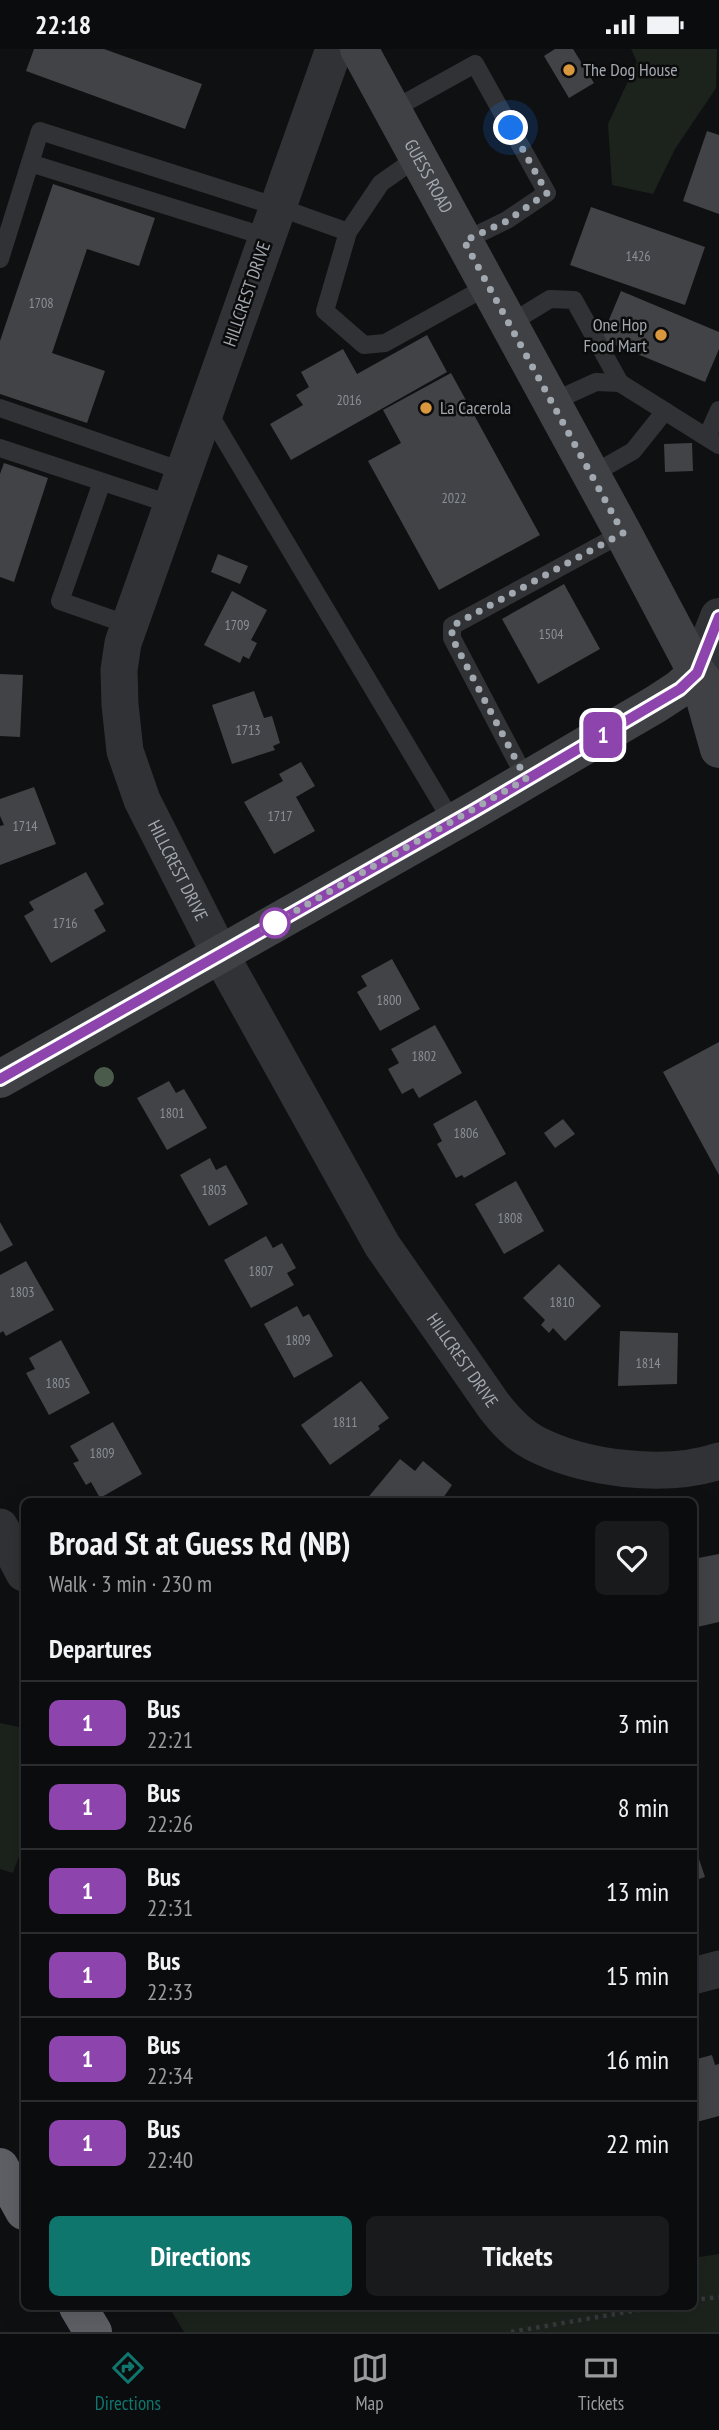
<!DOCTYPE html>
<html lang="en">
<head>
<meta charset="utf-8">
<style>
	body { margin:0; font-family:"PT Sans Narrow",sans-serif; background:#191a1b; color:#f1f3f6; height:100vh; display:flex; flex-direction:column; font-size:26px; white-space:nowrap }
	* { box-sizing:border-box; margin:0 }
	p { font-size:23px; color:#9a9b9d }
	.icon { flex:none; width:38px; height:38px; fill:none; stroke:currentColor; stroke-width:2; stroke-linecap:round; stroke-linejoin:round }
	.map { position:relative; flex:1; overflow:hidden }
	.details { position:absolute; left:21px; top:1449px; width:676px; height:812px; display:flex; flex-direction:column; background:#0b0c0d; border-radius:10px; box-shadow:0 7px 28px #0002,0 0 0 2px #2b2c2e }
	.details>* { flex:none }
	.badge { padding:0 14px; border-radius:10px; font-size:24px; line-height:46px }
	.you { position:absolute; width:35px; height:35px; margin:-18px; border:5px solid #fff; border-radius:50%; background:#1a73e8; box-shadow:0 0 0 10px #1a73e833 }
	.map>.badge { position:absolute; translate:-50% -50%; box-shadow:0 0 0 4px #fff }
	h2 { padding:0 28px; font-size:26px; line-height:63px }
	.round { display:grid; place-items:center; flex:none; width:74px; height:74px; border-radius:10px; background:#191a1b }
	.headline { display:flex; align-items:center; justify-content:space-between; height:119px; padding:0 28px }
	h1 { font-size:33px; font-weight:600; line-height:52px }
	.button { display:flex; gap:14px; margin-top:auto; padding:14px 28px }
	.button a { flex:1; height:80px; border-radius:10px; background:#0f766e; color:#fff; font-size:28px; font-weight:600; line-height:80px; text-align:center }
	.button a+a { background:#191a1b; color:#f1f3f6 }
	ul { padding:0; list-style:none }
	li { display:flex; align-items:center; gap:21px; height:84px; padding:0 28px; border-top:2px solid #2b2c2e }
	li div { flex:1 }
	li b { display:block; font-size:26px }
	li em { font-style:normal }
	li .badge { min-width:77px; font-weight:700; text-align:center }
	.status { display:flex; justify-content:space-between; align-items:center; height:49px; padding:0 35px; background:#0b0c0d; direction:ltr }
	.status svg { height:19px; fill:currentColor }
	.tabs { display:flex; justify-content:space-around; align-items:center; height:98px; border-top:2px solid #2b2c2e; background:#0b0c0d; font-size:19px; color:#9a9b9d }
	.tabs a { display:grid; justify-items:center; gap:4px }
	.tabs .selected { color:#0f766e }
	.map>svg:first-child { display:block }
	.green { fill:#1c231d }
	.building { fill:#414346 }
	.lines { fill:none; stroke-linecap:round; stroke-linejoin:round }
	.path { stroke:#37393c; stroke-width:4.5; stroke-dasharray:3.5 5; stroke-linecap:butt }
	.service { stroke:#313235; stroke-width:18 }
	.minor { stroke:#313235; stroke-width:37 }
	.tertiary { stroke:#313235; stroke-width:38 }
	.secondary { stroke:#3f4145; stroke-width:38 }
	.motorway { stroke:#5e6066; stroke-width:38 }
	.tree { fill:#4b5b4b }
	.line-casing { stroke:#fff; stroke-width:16 }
	.line { stroke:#8e44ad; stroke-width:10 }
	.walk { stroke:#a2a8b0; stroke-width:7; stroke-dasharray:0 12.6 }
	.poi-dot { fill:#da983e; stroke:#0b0b0c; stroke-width:2.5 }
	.stop-dot { fill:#fff; stroke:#8e44ad; stroke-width:3.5 }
	.labels { text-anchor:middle; stroke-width:5; stroke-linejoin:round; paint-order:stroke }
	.number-label { font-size:14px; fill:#8a8f96 }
	.poi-label { font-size:18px; fill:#a2a8b0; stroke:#0b0b0c; text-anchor:start }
	.street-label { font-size:18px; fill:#a2a8b0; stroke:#0b0b0c }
</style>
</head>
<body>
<div class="status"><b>22:18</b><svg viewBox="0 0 49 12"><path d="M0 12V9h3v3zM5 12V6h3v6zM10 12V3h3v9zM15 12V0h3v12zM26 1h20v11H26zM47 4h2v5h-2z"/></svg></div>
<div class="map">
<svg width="719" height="2283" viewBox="0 0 719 2283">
	<rect width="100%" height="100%" fill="#0f1011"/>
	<!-- green -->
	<g class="green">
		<polygon points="631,0 717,0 716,39 675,100 653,145 612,136 608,75 637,13"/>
		<polygon points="0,1674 24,1679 24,1793 13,1824 0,1820"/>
		<polygon points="719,2205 719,2283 184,2283 169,2258 693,2258 693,2209"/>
	</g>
	<!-- building -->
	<g class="building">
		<polygon points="34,0 104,0 202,35 185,80 26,22"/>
		<polygon points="555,0 573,0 594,34 569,49 544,7"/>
		<polygon points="707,82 719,86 719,165 683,152"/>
		<polygon points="53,135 155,169 139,217 87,200 52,304 105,322 87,374 0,345 0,292"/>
		<polygon points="591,158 705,198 685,256 570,216"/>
		<polygon points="621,242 719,283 719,300 705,333 601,290"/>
		<polygon points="427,286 447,323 291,411 270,375 303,356 296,346 309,338 301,323 343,300 357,325"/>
		<polygon points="451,324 540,486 439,541 368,412 401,394 383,361"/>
		<polygon points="692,394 693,422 665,423 664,395"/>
		<polygon points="4,414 48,429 14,533 0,528 0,425"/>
		<polygon points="218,505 248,517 240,535 211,523"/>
		<polygon points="564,535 600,600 538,635 502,570"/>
		<polygon points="232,542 267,561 251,591 257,594 249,610 243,607 240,614 204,596"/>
		<polygon points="0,625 23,626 20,688 0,687"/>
		<polygon points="254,642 264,669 272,667 280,694 273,697 275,701 232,715 212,656"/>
		<polygon points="301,713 315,737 296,748 315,782 274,805 244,753 283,732 279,725"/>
		<polygon points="34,738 56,795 0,816 0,777 4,776 0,767 0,750"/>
		<polygon points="86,823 104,855 94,861 106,882 51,914 24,867 34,861 29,853"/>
		<polygon points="392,910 420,960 380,982 357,943 367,937 361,927"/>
		<polygon points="435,976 462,1024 419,1049 413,1039 402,1045 388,1020 399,1014 391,1000"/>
		<polygon points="719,993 719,1126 663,1023"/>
		<polygon points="169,1032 176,1044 184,1040 207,1079 167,1101 137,1049"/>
		<polygon points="476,1051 506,1105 464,1129 462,1126 456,1129 437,1095 442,1092 433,1075"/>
		<polygon points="563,1070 575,1085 555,1099 544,1084"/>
		<polygon points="210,1109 216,1121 226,1116 248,1155 209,1177 180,1126"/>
		<polygon points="516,1132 544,1182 504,1205 475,1155"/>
		<polygon points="0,1173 13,1196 0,1203"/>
		<polygon points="266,1187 273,1199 282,1194 296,1219 287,1224 294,1236 251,1259 224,1211"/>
		<polygon points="26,1212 54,1261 6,1287 3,1282 0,1284 0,1226"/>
		<polygon points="559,1215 601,1257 565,1292 553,1279 549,1284 541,1276 545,1271 523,1249"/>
		<polygon points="297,1257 303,1268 309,1265 333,1307 294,1329 264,1275"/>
		<polygon points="620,1282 678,1284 677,1335 618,1337"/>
		<polygon points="61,1291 90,1344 49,1366 26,1324 35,1320 29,1309"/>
		<polygon points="361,1332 389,1369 378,1377 380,1380 330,1416 301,1376"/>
		<polygon points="113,1373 142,1425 100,1449 91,1433 86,1436 73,1414 79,1412 70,1397"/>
		<polygon points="400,1410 415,1422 423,1412 452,1436 441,1452 365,1452"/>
		<polygon points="719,1505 719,1573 693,1579 693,1510"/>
		<polygon points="693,1792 705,1828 693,1832"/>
		<polygon points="712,2006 715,2016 719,2015 719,2067 693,2074 693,2011"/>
	</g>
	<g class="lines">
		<!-- path -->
		<g class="path">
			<polyline points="693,2251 719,2248"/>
			<polyline points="511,2283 656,2258"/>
		</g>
		<!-- service -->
		<g class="service">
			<polyline points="392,61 475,15 547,144 507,171 464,192"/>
			<polyline points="418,108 381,134 348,183 325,262 364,296 385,294 488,237"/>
			<polyline points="30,114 267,188"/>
			<polyline points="0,210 40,82 278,158 348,183"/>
			<polyline points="509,275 550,250 574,251 620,334"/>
			<polyline points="552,353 596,333 620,334 719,396"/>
			<polyline points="0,359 185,423"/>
			<polyline points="207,361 453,774"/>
			<polyline points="707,388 719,361"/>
			<polyline points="0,399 173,456"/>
			<polyline points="591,426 633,402 665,362"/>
			<polyline points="102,433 60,552 129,576"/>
			<polyline points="526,730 452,589 452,577 623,484"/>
		</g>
		<!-- minor -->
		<g class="minor">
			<path id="s1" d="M334,0L123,594L119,621L120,656L125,702L142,751L220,905L382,1196L494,1357C505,1371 517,1385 534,1394C584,1420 665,1430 719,1412"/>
			<polyline points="0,1478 24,1524"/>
			<polyline points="693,1927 719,1920"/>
		</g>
		<!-- tertiary -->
		<polyline class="tertiary" points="697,624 719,568"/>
		<!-- secondary -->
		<g class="secondary">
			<path id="s2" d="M359,0L623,484L697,624L719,652"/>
			<polyline points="699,629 719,700"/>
			<polyline points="0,1030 475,761 656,655 679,640 697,624"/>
		</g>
		<!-- motorway -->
		<g class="motorway">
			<polyline points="0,2118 24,2162"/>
			<polyline points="78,2258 93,2283"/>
		</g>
	</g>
	<!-- trees -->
	<circle class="tree" cx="104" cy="1028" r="10"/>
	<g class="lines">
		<defs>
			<polyline id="line" points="0,1030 475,761 680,640 697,624 719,568"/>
		</defs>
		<!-- line casing -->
		<use href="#line" class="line-casing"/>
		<!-- line -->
		<use href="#line" class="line"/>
		<!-- walk -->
		<polyline class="walk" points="275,874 264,880 526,730 452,589 452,577 623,484 464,192 507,172 547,144 511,79"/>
	</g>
	<!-- markers -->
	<g class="poi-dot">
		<circle cx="569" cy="21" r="7"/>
		<circle cx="661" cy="286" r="7"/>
		<circle cx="426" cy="359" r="7"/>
	</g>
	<circle class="stop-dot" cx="275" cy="874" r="14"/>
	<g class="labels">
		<!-- number labels -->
		<g class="number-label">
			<text x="638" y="212">1426</text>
			<text x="41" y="259">1708</text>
			<text x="349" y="356">2016</text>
			<text x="454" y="454">2022</text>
			<text x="237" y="581">1709</text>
			<text x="551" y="590">1504</text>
			<text x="248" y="686">1713</text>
			<text x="280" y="772">1717</text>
			<text x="25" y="782">1714</text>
			<text x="65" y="879">1716</text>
			<text x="389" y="956">1800</text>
			<text x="424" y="1012">1802</text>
			<text x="172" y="1069">1801</text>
			<text x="466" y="1089">1806</text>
			<text x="214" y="1146">1803</text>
			<text x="510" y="1174">1808</text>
			<text x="261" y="1227">1807</text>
			<text x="22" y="1248">1803</text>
			<text x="562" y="1258">1810</text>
			<text x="298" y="1296">1809</text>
			<text x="648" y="1319">1814</text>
			<text x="58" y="1339">1805</text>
			<text x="345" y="1378">1811</text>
			<text x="102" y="1409">1809</text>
		</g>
		<!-- poi labels -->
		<g class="poi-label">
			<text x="583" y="27">The Dog House</text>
			<text x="647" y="282" text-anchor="end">One Hop<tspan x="647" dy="21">Food Mart</tspan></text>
			<text x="440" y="365">La Cacerola</text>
		</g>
		<!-- street labels -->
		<g class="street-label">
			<text dy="6" stroke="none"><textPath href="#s2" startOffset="145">GUESS ROAD</textPath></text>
			<text transform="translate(247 245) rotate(-71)" y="6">HILLCREST DRIVE</text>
			<text dy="6" stroke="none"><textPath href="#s1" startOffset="870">HILLCREST DRIVE</textPath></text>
			<text dy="6" stroke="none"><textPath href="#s1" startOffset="1437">HILLCREST DRIVE</textPath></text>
		</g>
	</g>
</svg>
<div class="you" style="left:511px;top:79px"></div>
<b class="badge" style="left:603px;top:686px;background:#8e44ad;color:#fff">1</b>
<section class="details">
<div class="headline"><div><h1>Broad St at Guess Rd (NB)</h1><p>Walk · 3 min · 230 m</p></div><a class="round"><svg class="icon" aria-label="heart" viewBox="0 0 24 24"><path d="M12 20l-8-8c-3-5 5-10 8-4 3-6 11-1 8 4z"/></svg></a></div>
<h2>Departures</h2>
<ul>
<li><span class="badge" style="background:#8e44ad;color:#fff">1</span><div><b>Bus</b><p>22:21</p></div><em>3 min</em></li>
<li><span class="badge" style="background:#8e44ad;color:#fff">1</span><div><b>Bus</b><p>22:26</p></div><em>8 min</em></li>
<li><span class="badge" style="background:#8e44ad;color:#fff">1</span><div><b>Bus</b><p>22:31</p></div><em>13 min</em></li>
<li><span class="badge" style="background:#8e44ad;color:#fff">1</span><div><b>Bus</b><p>22:33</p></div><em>15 min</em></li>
<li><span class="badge" style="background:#8e44ad;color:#fff">1</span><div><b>Bus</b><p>22:34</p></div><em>16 min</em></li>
<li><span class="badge" style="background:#8e44ad;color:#fff">1</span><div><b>Bus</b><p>22:40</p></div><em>22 min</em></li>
</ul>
<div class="button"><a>Directions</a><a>Tickets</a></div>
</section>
</div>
<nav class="tabs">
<a class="selected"><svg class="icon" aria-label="directions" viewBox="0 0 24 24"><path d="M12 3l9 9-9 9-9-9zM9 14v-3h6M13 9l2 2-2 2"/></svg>Directions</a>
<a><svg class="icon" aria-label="map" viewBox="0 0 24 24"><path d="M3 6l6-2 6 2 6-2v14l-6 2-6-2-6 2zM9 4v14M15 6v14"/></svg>Map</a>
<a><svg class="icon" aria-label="tickets" viewBox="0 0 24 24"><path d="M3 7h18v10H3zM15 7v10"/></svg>Tickets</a>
</nav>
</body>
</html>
